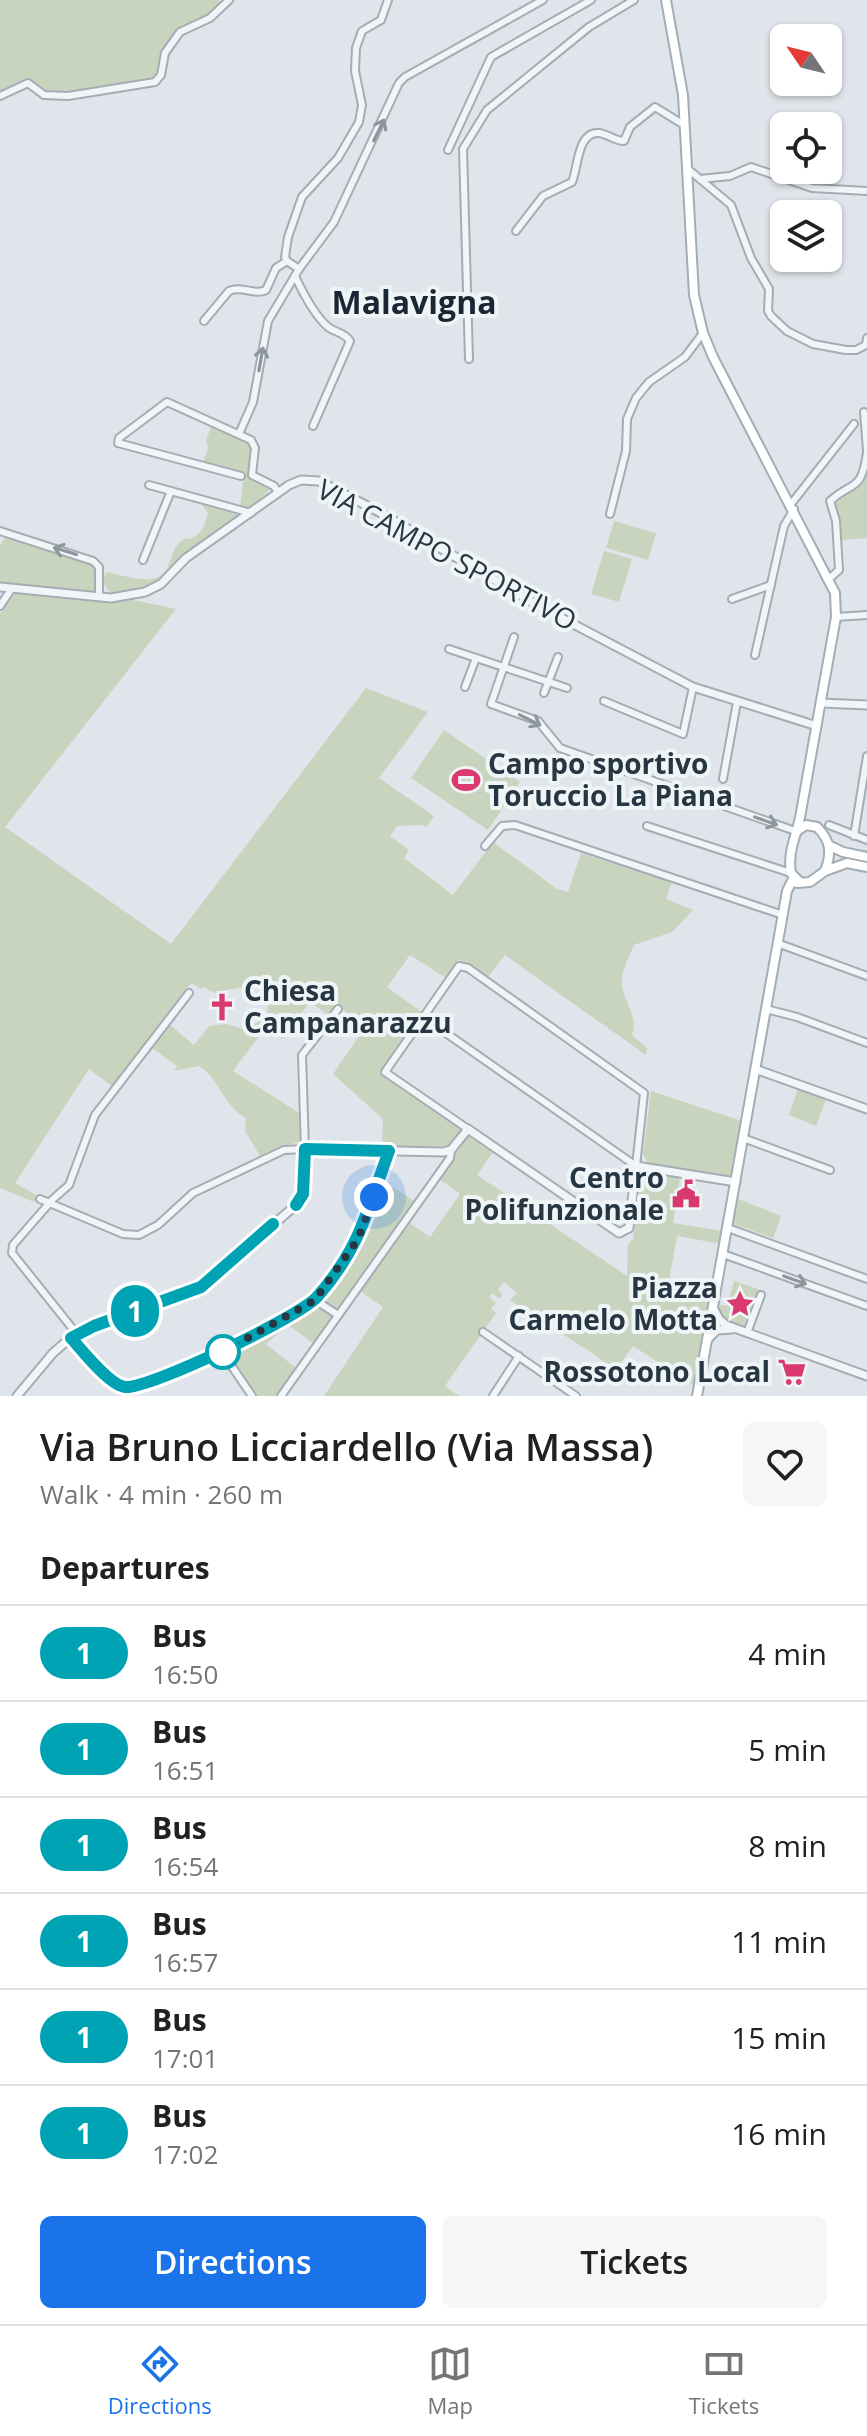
<!DOCTYPE html>
<html lang="en">
<head>
<meta charset="utf-8">
<style>
	body { margin:0; font-family:"Open Sans",sans-serif; background:#f6f6f6; color:#202124; height:100vh; display:flex; flex-direction:column; font-size:30px; white-space:nowrap }
	* { box-sizing:border-box; margin:0 }
	p { font-size:26px; color:#757577 }
	.icon { flex:none; width:44px; height:44px; fill:none; stroke:currentColor; stroke-width:2; stroke-linecap:round; stroke-linejoin:round }
	.map { position:relative; height:1396px; overflow:hidden }
	.sheet { display:flex; flex-direction:column; background:#fff; flex:1 }
	.sheet>* { flex:none }
	.badge { padding:0 16px; border-radius:26px; font-size:28px; line-height:52px }
	.needle { width:52px; rotate:305deg }
	.buttons { position:absolute; left:770px; top:24px; display:grid; gap:16px }
	.buttons a { display:grid; place-items:center; width:72px; height:72px; border-radius:12px; background:#fff; box-shadow:0 2px 6px #0004; font-size:40px }
	.you { position:absolute; width:40px; height:40px; margin:-20px; border:6px solid #fff; border-radius:50%; background:#1a73e8; box-shadow:0 0 0 12px #1a73e833 }
	.map>.badge { position:absolute; translate:-50% -50%; box-shadow:0 0 0 4px #fff }
	h2 { padding:0 40px; font-size:30px; line-height:72px }
	.round { display:grid; place-items:center; flex:none; width:84px; height:84px; border-radius:12px; background:#f6f6f6 }
	.head { display:flex; align-items:center; justify-content:space-between; height:136px; padding:0 40px }
	h1 { font-size:38px; font-weight:600; line-height:60px }
	.cta { display:flex; gap:16px; margin-top:auto; padding:16px 40px }
	.cta a { flex:1; height:92px; border-radius:12px; background:#1a73e8; color:#fff; font-size:32px; font-weight:600; line-height:92px; text-align:center }
	.cta a+a { background:#f6f6f6; color:#202124 }
	ul { padding:0; list-style:none }
	li { display:flex; align-items:center; gap:24px; height:96px; padding:0 40px; border-top:2px solid #e0e0e0 }
	li div { flex:1 }
	li b { display:block; font-size:30px }
	li em { font-style:normal }
	li .badge { min-width:88px; font-weight:700; text-align:center }
	.dock { display:flex; justify-content:space-around; align-items:center; height:112px; border-top:2px solid #e0e0e0; background:#fff; font-size:22px; color:#757577 }
	.dock a { display:grid; justify-items:center; gap:4px }
	.dock .on { color:#1a73e8 }
	.map>svg:first-child { display:block }
	.green { fill:#c9d4bf }
	.lines { fill:none; stroke-linecap:round; stroke-linejoin:round }
	.minor-casing { stroke:#a4adb4; stroke-width:10 }
	.tertiary-casing { stroke:#a4adb4; stroke-width:11 }
	.secondary-casing { stroke:#a4adb4; stroke-width:12 }
	.minor { stroke:#f2f5f7; stroke-width:6 }
	.tertiary { stroke:#f2f5f7; stroke-width:7 }
	.secondary { stroke:#fff; stroke-width:8 }
	.oneway { stroke:#8c969c }
	.line-casing { stroke:#fff; stroke-width:18 }
	.line { stroke:#00a3b4; stroke-width:12 }
	.walk { stroke:#263642; stroke-width:8; stroke-dasharray:0 14.4 }
	.stop-dot { fill:#fff; stroke:#00a3b4; stroke-width:4 }
	.labels { text-anchor:middle; stroke-width:8; stroke-linejoin:round; paint-order:stroke }
	.street-label { font-size:28px; fill:#263642; stroke:#eff4f7 }
	.poi-label { font-size:28px; font-weight:bold; fill:#263642; stroke:#eff4f7; text-anchor:end }
	.quarter-label { font-size:32px; font-weight:bold; fill:#192633; stroke:#eff4f7 }
</style>
</head>
<body>
<div class="map">
<svg width="867" height="1396" viewBox="0 0 867 1396">
	<rect width="100%" height="100%" fill="#dfe5ea"/>
	<!-- green -->
	<g class="green">
		<polygon points="0,0 218,0 222,3 208,16 182,25 160,59 159,74 154,80 68,93 47,93 29,80 0,93"/>
		<polygon points="212,425 249,443 253,449 249,466 250,477 270,489 250,508 240,506 244,473 203,462 208,448 206,440"/>
		<polygon points="867,468 867,538 840,540 833,503 836,499 858,487"/>
		<path d="M202,505L242,516L158,582C142,590 106,606 103,578L107,572C123,575 156,588 166,570C171,562 172,549 180,542C188,535 183,541 191,538C202,535 206,522 208,513Z"/>
		<polygon points="614,521 656,533 648,560 606,548"/>
		<polygon points="6,536 87,561 95,568 94,593 0,584 0,545"/>
		<polygon points="604,551 632,559 619,602 591,594"/>
		<path d="M16,591L110,600L129,599L176,609L5,827L171,944L366,688L428,712L379,778L434,816L426,827L422,825L397,826L390,836L409,850L404,858L453,895L493,842L557,889L568,892L581,853L672,882L666,899L693,910L672,932L634,945C629,957 621,971 622,984C623,1002 639,1016 632,1035L647,1048L646,1055L505,955L488,977L459,959L446,978L410,955L387,987L422,1012L380,1073L462,1130L449,1146L382,1147L383,1119L333,1074L365,1027L337,1005L328,1015L310,1002L282,1039L265,1028L233,1071L299,1113L300,1142L283,1146L260,1156L245,1131L246,1118C223,1106 219,1078 199,1066L174,1071L177,1066L152,1048L170,1025L194,1045L209,1026L226,1024L247,1030L267,1015L269,995L253,985C240,989 228,988 215,993L203,987L201,989L191,983L112,1086L89,1069L15,1183L36,1195L34,1202L0,1188V614Z"/>
		<polygon points="444,730 520,782 488,830 411,778"/>
		<polygon points="798,1089 826,1099 816,1126 789,1115"/>
		<polygon points="651,1091 742,1121 733,1176 648,1163 643,1154"/>
		<polygon points="468,1136 493,1152 477,1175 627,1276 628,1245 633,1239 641,1176 646,1173 680,1177 673,1223 722,1231 720,1242 716,1243 677,1236 668,1287 711,1294 695,1386 633,1346 615,1371 598,1357 510,1300 517,1293 504,1282 498,1289 502,1294 500,1299 492,1293 489,1297 496,1303 491,1309 496,1313 445,1386 459,1396 324,1396 383,1307 360,1291 408,1222 430,1237 460,1194 439,1179"/>
		<polygon points="385,1182 414,1201 343,1303 337,1310 320,1298 360,1239 378,1190"/>
		<polygon points="736,1198 781,1216 773,1238 731,1223"/>
		<path d="M734,1281L761,1290L747,1329C733,1324 720,1320 717,1304L727,1306Z"/>
		<polygon points="313,1303 332,1315 332,1319 313,1343 288,1325 266,1344 296,1368 275,1396 255,1396 225,1356"/>
	</g>
	<g class="lines">
		<defs>
			<g id="minor">
				<polyline points="0,96 28,83 44,95 68,96 155,82 161,75 165,53 180,32 210,18 229,0"/>
				<polyline points="448,150 491,57 591,0"/>
				<polyline points="688,169 731,205 751,258 769,289 768,311 771,316 787,331 813,344 846,350 856,350 866,345 867,338"/>
				<polyline points="700,179 730,176 751,167 812,188 867,191"/>
				<path d="M516,231L543,196L572,182C578,169 577,131 599,133C608,134 615,141 624,141L630,127L655,107L684,125"/>
				<polyline points="299,269 287,261 285,257 288,237 302,197 338,158 359,122 362,105 355,71 356,48 362,31 381,20 388,0"/>
				<path d="M295,276C302,291 315,316 328,327C336,333 344,332 350,341L313,426"/>
				<path d="M204,321L229,291C242,285 255,296 266,290L276,268L287,261"/>
				<polyline points="469,359 463,149 487,110 589,27 634,0"/>
				<polyline points="864,412 867,450"/>
				<polyline points="239,434 253,402 268,321 299,269 334,222 399,83 405,77 543,0"/>
				<polyline points="241,476 118,443 119,438 167,402 251,440 255,448 252,475 274,486 278,492"/>
				<polyline points="149,485 251,513"/>
				<polyline points="791,504 854,424"/>
				<polyline points="610,514 626,451 627,419 636,398 649,382 685,357 703,333"/>
				<polyline points="0,531 93,561 99,567 99,597"/>
				<polyline points="143,560 171,491"/>
				<path d="M830,578L839,570L836,521L830,501C853,480 861,493 867,453"/>
				<polyline points="732,599 771,585"/>
				<polyline points="0,606 12,588"/>
				<polyline points="836,617 867,615"/>
				<polyline points="514,637 491,704 538,721 560,748 798,832"/>
				<polyline points="449,649 567,688"/>
				<polyline points="755,655 784,526 794,509"/>
				<polyline points="465,687 476,658"/>
				<polyline points="544,693 558,657"/>
				<polyline points="604,701 683,734 693,687"/>
				<polyline points="723,779 737,702"/>
				<polyline points="829,825 867,840"/>
				<polyline points="647,826 791,873"/>
				<polyline points="854,836 867,756"/>
				<polyline points="485,846 502,826 515,825 783,915"/>
				<polyline points="777,943 867,976"/>
				<polyline points="766,1009 797,1017 867,1043"/>
				<polyline points="423,1017 636,1166 644,1093 468,968 459,966 385,1072 468,1129"/>
				<polyline points="743,1138 830,1170"/>
				<polyline points="40,1199 123,1234 139,1235 158,1225 193,1193 284,1150 305,1149 302,1055 338,1009"/>
				<polyline points="728,1228 867,1279"/>
				<polyline points="723,1254 867,1306"/>
				<polyline points="315,1300 338,1315"/>
				<polyline points="483,1332 576,1396"/>
				<polyline points="76,1333 12,1253 13,1245 53,1199 69,1185 95,1115 189,993"/>
				<polyline points="747,1333 761,1295"/>
				<polyline points="71,1338 114,1382 130,1386 219,1354 315,1300 358,1239 389,1151"/>
				<polyline points="219,1354 233,1368 252,1396"/>
				<polyline points="281,1396 450,1158 451,1150"/>
				<polyline points="493,1396 519,1356"/>
			</g>
			<g id="tertiary">
				<polyline points="0,587 111,598 145,592 161,584 186,558 289,485 301,480 319,481 379,512 537,605 693,687 817,726"/>
				<polyline points="821,703 867,705"/>
				<polyline points="755,1069 867,1109"/>
				<polyline points="713,1307 719,1319 726,1325 867,1376"/>
				<polyline points="708,1339 717,1330 732,1329"/>
				<polyline points="17,1396 53,1353 76,1333 201,1287 296,1205 303,1194 305,1149 443,1152 451,1150 468,1129 619,1233 629,1228 636,1166 736,1182"/>
			</g>
			<g id="secondary">
				<path d="M666,0L683,95L694,295L703,333L713,357L835,593L836,617L801,812C798,833 787,850 791,873L800,882"/>
				<polyline points="830,846 843,852 867,857"/>
				<polyline points="825,871 847,863 867,867"/>
				<path d="M797,883L810,882L825,871C832,853 831,841 817,827L806,825L800,829"/>
				<polyline points="697,1396 787,891 794,877"/>
			</g>
		</defs>
		<!-- minor casing -->
		<use href="#minor" class="minor-casing"/>
		<!-- tertiary casing -->
		<use href="#tertiary" class="tertiary-casing"/>
		<!-- secondary casing -->
		<use href="#secondary" class="secondary-casing"/>
		<!-- minor -->
		<use href="#minor" class="minor"/>
		<!-- tertiary -->
		<use href="#tertiary" class="tertiary"/>
		<!-- secondary -->
		<use href="#secondary" class="secondary"/>
	</g>
	<!-- one-way arrows -->
	<defs><path id="oneway-shaft" d="M-6 0H5M1.5-3L5.5 0L1.5 3" fill="none" stroke-width="1.6" stroke-linecap="round" stroke-linejoin="round" transform="scale(2)"/></defs>
	<g class="oneway">
		<use href="#oneway-shaft" transform="translate(379 130) rotate(-64)"/>
		<use href="#oneway-shaft" transform="translate(261 359) rotate(-80)"/>
		<use href="#oneway-shaft" transform="translate(65 551) rotate(-163)"/>
		<use href="#oneway-shaft" transform="translate(530 720) rotate(27)"/>
		<use href="#oneway-shaft" transform="translate(766 821) rotate(19)"/>
		<use href="#oneway-shaft" transform="translate(795 1280) rotate(20)"/>
	</g>
	<g class="lines">
		<defs>
			<path id="line" d="M273,1224L201,1287L94,1326L71,1338C82,1350 109,1385 125,1387C150,1389 299,1317 317,1297C360,1249 368,1208 389,1151L305,1149L303,1194L296,1205"/>
		</defs>
		<!-- line casing -->
		<use href="#line" class="line-casing"/>
		<!-- line -->
		<use href="#line" class="line"/>
		<!-- walk -->
		<polyline class="walk" points="223,1352 315,1300 358,1239 374,1197"/>
	</g>
	<!-- icons -->
	<defs>
		<symbol id="stadium-bare" viewBox="-9 -9 18 18"><path d="M0-5a6.5 5 0 1 0 0 10a6.5 5 0 1 0 0-10ZM-3.5-1.8h7v3.6h-7Z" fill="#d9396f" stroke="#eff4f7" stroke-width="2.5" paint-order="stroke"/></symbol>
		<symbol id="church-bare" viewBox="-9 -9 18 18"><path d="M-1.2-6h2.4v3.5h3.3v2.4h-3.3V6h-2.4V-.1h-3.3v-2.4h3.3Z" fill="#d9396f" stroke="#eff4f7" stroke-width="2.5" paint-order="stroke"/></symbol>
		<symbol id="civic-bare" viewBox="-9 -9 18 18"><path d="M-.6-6.5H3V-4.5H.6V-3L4-1V1h2V6H-6V1h2V-1L-.6-3ZM-1.2 2.5V6h2.4V2.5Z" fill="#d9396f" stroke="#eff4f7" stroke-width="2.5" paint-order="stroke"/></symbol>
		<symbol id="sight-bare" viewBox="-9 -9 18 18"><path d="M0-6L1.8-2.2L6-1.7L2.9 1.2L3.7 5.4L0 3.3L-3.7 5.4L-2.9 1.2L-6-1.7L-1.8-2.2Z" fill="#d9396f" stroke="#eff4f7" stroke-width="2.5" paint-order="stroke"/></symbol>
		<symbol id="supermarket-bare" viewBox="-9 -9 18 18"><path d="M-6-5.5h2.5l.6 2H6L4.5 2H-2.5L-4.4-4H-6ZM-1.5 3.2a1.3 1.3 0 1 0 .1 0ZM3 3.2a1.3 1.3 0 1 0 .1 0Z" fill="#d9396f" stroke="#eff4f7" stroke-width="2.5" paint-order="stroke"/></symbol>
	</defs>
	<g fill-rule="evenodd">
		<use href="#stadium-bare" x="446" y="760" width="40" height="40"/>
		<use href="#church-bare" x="202" y="987" width="40" height="40"/>
		<use href="#civic-bare" x="666" y="1174" width="40" height="40"/>
		<use href="#sight-bare" x="720" y="1284" width="40" height="40"/>
		<use href="#supermarket-bare" x="772" y="1352" width="40" height="40"/>
	</g>
	<!-- markers -->
	<circle class="stop-dot" cx="223" cy="1352" r="16"/>
	<g class="labels">
		<!-- street labels -->
		<g class="street-label">
			<text transform="translate(447 555) rotate(28)" y="10">VIA CAMPO SPORTIVO</text>
		</g>
		<!-- poi labels -->
		<g class="poi-label">
			<text x="488" y="774" text-anchor="start">Campo sportivo<tspan x="488" dy="32">Toruccio La Piana</tspan></text>
			<text x="244" y="1001" text-anchor="start">Chiesa<tspan x="244" dy="32">Campanarazzu</tspan></text>
			<text x="664" y="1188">Centro<tspan x="664" dy="32">Polifunzionale</tspan></text>
			<text x="718" y="1298">Piazza<tspan x="718" dy="32">Carmelo Motta</tspan></text>
			<text x="770" y="1382">Rossotono Local</text>
		</g>
		<!-- quarter labels -->
		<g class="quarter-label">
			<text x="414" y="314">Malavigna</text>
		</g>
	</g>
</svg>
<div class="buttons">
<a><svg class="needle" viewBox="-14 -14 28 28"><path d="M0-13l5 13h-10z" fill="#e53935"/><path d="M0 13l5-13h-10z" fill="#757577"/></svg></a>
<a><svg class="icon" aria-label="locate" viewBox="0 0 24 24"><circle cx="12" cy="12" r="6"/><path d="M12 2v4M12 18v4M2 12h4M18 12h4"/></svg></a>
<a><svg class="icon" aria-label="layers" viewBox="0 0 24 24"><path d="M12 4l9 5-9 5-9-5zM3 14l9 5 9-5"/></svg></a>
</div>
<div class="you" style="left:374px;top:1197px"></div>
<b class="badge" style="left:135px;top:1311px;background:#00a3b4;color:#fff">1</b>
</div>
<section class="sheet">
<div class="head"><div><h1>Via Bruno Licciardello (Via Massa)</h1><p>Walk · 4 min · 260 m</p></div><a class="round"><svg class="icon" aria-label="heart" viewBox="0 0 24 24"><path d="M12 20l-8-8c-3-5 5-10 8-4 3-6 11-1 8 4z"/></svg></a></div>
<h2>Departures</h2>
<ul>
<li><span class="badge" style="background:#00a3b4;color:#fff">1</span><div><b>Bus</b><p>16:50</p></div><em>4 min</em></li>
<li><span class="badge" style="background:#00a3b4;color:#fff">1</span><div><b>Bus</b><p>16:51</p></div><em>5 min</em></li>
<li><span class="badge" style="background:#00a3b4;color:#fff">1</span><div><b>Bus</b><p>16:54</p></div><em>8 min</em></li>
<li><span class="badge" style="background:#00a3b4;color:#fff">1</span><div><b>Bus</b><p>16:57</p></div><em>11 min</em></li>
<li><span class="badge" style="background:#00a3b4;color:#fff">1</span><div><b>Bus</b><p>17:01</p></div><em>15 min</em></li>
<li><span class="badge" style="background:#00a3b4;color:#fff">1</span><div><b>Bus</b><p>17:02</p></div><em>16 min</em></li>
</ul>
<div class="cta"><a>Directions</a><a>Tickets</a></div>
</section>
<nav class="dock">
<a class="on"><svg class="icon" aria-label="directions" viewBox="0 0 24 24"><path d="M12 3l9 9-9 9-9-9zM9 14v-3h6M13 9l2 2-2 2"/></svg>Directions</a>
<a><svg class="icon" aria-label="map" viewBox="0 0 24 24"><path d="M3 6l6-2 6 2 6-2v14l-6 2-6-2-6 2zM9 4v14M15 6v14"/></svg>Map</a>
<a><svg class="icon" aria-label="tickets" viewBox="0 0 24 24"><path d="M3 7h18v10H3zM15 7v10"/></svg>Tickets</a>
</nav>
</body>
</html>
